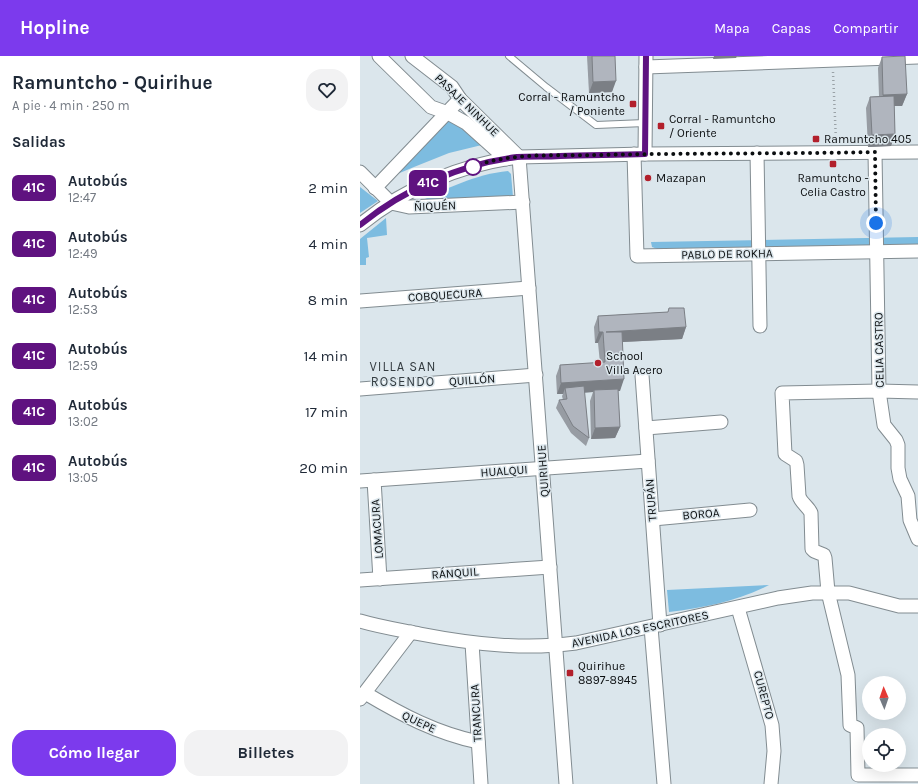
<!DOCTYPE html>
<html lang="es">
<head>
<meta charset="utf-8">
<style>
	body { margin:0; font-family:Karla,sans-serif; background:#f2f2f3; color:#1f2937; height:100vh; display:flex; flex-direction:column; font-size:15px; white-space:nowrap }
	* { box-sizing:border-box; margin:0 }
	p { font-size:13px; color:#747a83 }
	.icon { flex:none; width:22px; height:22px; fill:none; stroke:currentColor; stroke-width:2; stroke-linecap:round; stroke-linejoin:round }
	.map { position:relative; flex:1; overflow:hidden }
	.sheet { display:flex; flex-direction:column; background:#fff; width:360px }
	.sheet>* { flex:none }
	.badge { padding:0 8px; border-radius:6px; font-size:14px; line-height:26px }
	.needle { width:26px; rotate:358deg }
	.controls { position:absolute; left:502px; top:620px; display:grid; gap:8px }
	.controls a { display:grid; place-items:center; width:44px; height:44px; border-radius:50%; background:#fff; box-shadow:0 4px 16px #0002; font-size:20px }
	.you { position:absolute; width:20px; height:20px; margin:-10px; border:3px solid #fff; border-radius:50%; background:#1a73e8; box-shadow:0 0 0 6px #1a73e833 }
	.map>.badge { position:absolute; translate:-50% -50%; box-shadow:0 0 0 2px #fff }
	h2 { padding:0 12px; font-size:15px; line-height:36px }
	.round { display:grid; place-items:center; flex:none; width:42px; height:42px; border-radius:16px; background:#f2f2f3 }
	.summary { display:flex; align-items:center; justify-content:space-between; height:68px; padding:0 12px }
	h1 { font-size:19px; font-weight:700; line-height:30px }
	.button { display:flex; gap:8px; margin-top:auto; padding:8px 12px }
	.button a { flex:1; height:46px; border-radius:16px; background:#7c3aed; color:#fff; font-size:16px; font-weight:700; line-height:46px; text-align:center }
	.button a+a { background:#f2f2f3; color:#1f2937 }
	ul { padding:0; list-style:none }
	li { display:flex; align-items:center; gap:12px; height:56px; padding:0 12px }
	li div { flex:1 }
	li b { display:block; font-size:15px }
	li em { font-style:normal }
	li .badge { min-width:44px; font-weight:700; text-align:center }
	header { display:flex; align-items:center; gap:24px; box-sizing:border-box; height:56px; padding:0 20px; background:#7c3aed; color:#fff }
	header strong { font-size:19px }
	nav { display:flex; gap:22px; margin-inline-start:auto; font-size:14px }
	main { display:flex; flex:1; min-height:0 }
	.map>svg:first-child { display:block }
	.green { fill:#7dbce0 }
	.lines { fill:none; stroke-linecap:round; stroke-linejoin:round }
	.lane-casing { stroke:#828c91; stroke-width:8 }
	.street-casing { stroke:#828c91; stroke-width:15 }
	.path { stroke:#9aa2a7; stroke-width:2.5; stroke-dasharray:1 3; stroke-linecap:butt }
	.lane { stroke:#fff; stroke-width:6 }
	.street { stroke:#fff; stroke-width:13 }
	.wall { fill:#979ca3 }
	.shaded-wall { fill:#7b7f85 }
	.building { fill:#b0b5be; stroke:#7b7f85 }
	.line-casing { stroke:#fff; stroke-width:9 }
	.line { stroke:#5f1280; stroke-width:6 }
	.walk { stroke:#0b0e10; stroke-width:4; stroke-dasharray:0 7.2 }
	.poi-dot { fill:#b2202c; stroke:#dbe6ec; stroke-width:1.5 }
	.stop-dot { fill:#fff; stroke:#5f1280; stroke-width:2 }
	.labels { text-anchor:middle; stroke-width:3; stroke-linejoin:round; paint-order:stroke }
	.poi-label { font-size:12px; fill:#0b0e10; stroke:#dbe6ec; text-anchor:start }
	.street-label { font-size:12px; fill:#0b0e10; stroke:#dbe6ec }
	.neighbourhood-label { font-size:13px; letter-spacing:1px; fill:#343c41; stroke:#dbe6ec }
</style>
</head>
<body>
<header>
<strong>Hopline</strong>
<nav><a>Mapa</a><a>Capas</a><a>Compartir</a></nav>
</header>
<main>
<section class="sheet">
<div class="summary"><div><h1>Ramuntcho - Quirihue</h1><p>A pie · 4 min · 250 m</p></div><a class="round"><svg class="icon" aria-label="heart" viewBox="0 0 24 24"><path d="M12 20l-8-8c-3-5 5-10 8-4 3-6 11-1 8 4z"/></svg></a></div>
<h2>Salidas</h2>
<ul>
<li><span class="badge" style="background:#5f1280;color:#fff">41C</span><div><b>Autobús</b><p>12:47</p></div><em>2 min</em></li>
<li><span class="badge" style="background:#5f1280;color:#fff">41C</span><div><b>Autobús</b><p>12:49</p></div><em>4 min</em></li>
<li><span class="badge" style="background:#5f1280;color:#fff">41C</span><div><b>Autobús</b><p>12:53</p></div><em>8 min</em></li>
<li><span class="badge" style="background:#5f1280;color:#fff">41C</span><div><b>Autobús</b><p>12:59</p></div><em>14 min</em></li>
<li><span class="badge" style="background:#5f1280;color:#fff">41C</span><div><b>Autobús</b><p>13:02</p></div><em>17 min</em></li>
<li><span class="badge" style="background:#5f1280;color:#fff">41C</span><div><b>Autobús</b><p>13:05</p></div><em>20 min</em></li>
</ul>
<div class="button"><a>Cómo llegar</a><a>Billetes</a></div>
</section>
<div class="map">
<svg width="558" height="728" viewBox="0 0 558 728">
	<rect width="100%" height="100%" fill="#dbe6ec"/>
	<!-- green -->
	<g class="green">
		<polygon points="80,59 126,88 89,97 54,111 23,124"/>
		<path d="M148,115L151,118L153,141L57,147C85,133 116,118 148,115Z"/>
		<polygon points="0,131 18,145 0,157"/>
		<polygon points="26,162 27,179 7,182 9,201 6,202 6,209 0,209 0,183"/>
		<polygon points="558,181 558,191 300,194 292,191 291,186"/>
		<path d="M409,529C378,545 343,552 309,556L307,534Z"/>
	</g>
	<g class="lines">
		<defs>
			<polyline id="lane" points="149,0 186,31 236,69 285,67"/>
			<g id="street">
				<polyline points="19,0 71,51 88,57 106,67 146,103"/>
				<polyline points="52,0 92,31 100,43 159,101"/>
				<polyline points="286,11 558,1"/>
				<polyline points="397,97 400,270"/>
				<polyline points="515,97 519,335 524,369 536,384 538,389 538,412 540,423 548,440 550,464 558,483"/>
				<polyline points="274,98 277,200 558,195"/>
				<polyline points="285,98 286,0"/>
				<polyline points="159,101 206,728"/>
				<polyline points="0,116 31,147 49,151 163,146"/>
				<polyline points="15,132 100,43"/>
				<path d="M0,169C45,132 102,108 159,101L285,98L558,96"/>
				<polyline points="0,245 169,232"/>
				<polyline points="282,319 300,569"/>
				<polyline points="0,333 176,319"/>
				<path d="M558,336L519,335L422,337L425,398L436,405L437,409L439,440C441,447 448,450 451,457L452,493L454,495L464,499L465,502L468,536L488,619L490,669L497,672L498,719H558"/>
				<polyline points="286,372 361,366"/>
				<polyline points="14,424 20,523"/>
				<polyline points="0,425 288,405"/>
				<polyline points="293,463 390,454"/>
				<polyline points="0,524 190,511"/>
				<polyline points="378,552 412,669 414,695 411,728"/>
				<path d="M0,565C20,571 40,574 60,578C112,588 164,594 216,587L418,542L452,537H489L539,550H558"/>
				<polyline points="291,571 304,728"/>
				<polyline points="112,587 121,728"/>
				<path d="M5,637C42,659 76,677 118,686"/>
				<polyline points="0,643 51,576"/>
			</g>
		</defs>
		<!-- lane casing -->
		<use href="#lane" class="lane-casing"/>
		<!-- street casing -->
		<use href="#street" class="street-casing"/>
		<!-- path -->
		<polyline class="path" points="473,16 476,85"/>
		<!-- lane -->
		<use href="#lane" class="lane"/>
		<!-- street -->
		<use href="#street" class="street"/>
	</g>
	<!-- wall -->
	<g class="wall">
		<polygon points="227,0 255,0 252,36 229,37"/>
		<polygon points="522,1 547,38 542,50 534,50 535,78 531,90 508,91 506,52 510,41 519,40 518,12"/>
		<polygon points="309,252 326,271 322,283 262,286 260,335 258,335 260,371 255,382 231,383 230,345 233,336 224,337 229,382 226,390 211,377 196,352 199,344 203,344 202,340 203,338 197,338 196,320 200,309 240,307 238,287 235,287 234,271 238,260 308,256"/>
	</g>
	<!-- shaded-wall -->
	<g class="shaded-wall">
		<polygon points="354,0 377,0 376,2 353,3"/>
		<polygon points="256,25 252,36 229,37 233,26"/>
		<polygon points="547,38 542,50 519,50 523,39"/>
		<polygon points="535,78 531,90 508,91 512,79"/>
		<polygon points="326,271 322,283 243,287 246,276"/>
		<polygon points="239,276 243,276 238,287 235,287"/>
		<polygon points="264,323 260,335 234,336 234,334 233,336 206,337 205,332 203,338 197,338 201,327"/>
		<polygon points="260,371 255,382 231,383 235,372"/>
	</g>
	<!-- building -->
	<g class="building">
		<polygon points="232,0 255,0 256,25 233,26"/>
		<polygon points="545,0 547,38 523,39 522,1"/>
		<polygon points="534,40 535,78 512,79 510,41"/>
		<polygon points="309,252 324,252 326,271 246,276 262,276 264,323 201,327 200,309 245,306 243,276 239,276 238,260 308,256"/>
		<polygon points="224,330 229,382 213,370 199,344 207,343 205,332"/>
		<polygon points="258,333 260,371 235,372 234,334"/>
	</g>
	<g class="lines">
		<defs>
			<path id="line" d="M0,169C44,133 101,108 157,101C171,100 186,101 200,100C229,99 257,99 285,98L286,0"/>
		</defs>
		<!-- line casing -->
		<use href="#line" class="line-casing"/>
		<!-- line -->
		<use href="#line" class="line"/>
		<!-- walk -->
		<path class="walk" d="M113,111C149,96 197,100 236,99C329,97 422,98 515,96L516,167"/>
	</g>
	<!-- markers -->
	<g class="poi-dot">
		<rect x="269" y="44" width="8" height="8" rx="2"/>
		<rect x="297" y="66" width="8" height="8" rx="2"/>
		<rect x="452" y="79" width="8" height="8" rx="2"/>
		<rect x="469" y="104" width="8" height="8" rx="2"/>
		<circle cx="288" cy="122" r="4"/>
		<circle cx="238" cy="307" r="4"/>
		<rect x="206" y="613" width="8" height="8" rx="2"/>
	</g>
	<circle class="stop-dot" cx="113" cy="111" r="8"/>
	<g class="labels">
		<!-- poi labels -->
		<g class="poi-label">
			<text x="265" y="45" text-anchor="end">Corral - Ramuntcho<tspan x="265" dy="14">/ Poniente</tspan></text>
			<text x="309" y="67">Corral - Ramuntcho<tspan x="309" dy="14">/ Oriente</tspan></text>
			<text x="464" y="87">Ramuntcho 405</text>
			<text x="296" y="126">Mazapan</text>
			<text x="473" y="126" text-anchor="middle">Ramuntcho -<tspan x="473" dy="14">Celia Castro</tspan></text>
			<text x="246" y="304">School<tspan x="246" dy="14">Villa Acero</tspan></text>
			<text x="218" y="614">Quirihue<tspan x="218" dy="14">8897-8945</tspan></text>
		</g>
		<!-- street labels -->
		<g class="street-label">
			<text transform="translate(107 49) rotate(44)" y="4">PASAJE NINHUE</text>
			<text transform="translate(75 150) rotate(-2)" y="4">ÑIQUÉN</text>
			<text transform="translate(367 198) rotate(-1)" y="4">PABLO DE ROKHA</text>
			<text transform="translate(85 239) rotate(-4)" y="4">COBQUECURA</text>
			<text transform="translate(519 294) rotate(-91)" y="4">CELIA CASTRO</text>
			<text transform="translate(112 324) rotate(-4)" y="4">QUILLÓN</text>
			<text transform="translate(144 415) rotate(-4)" y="4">HUALQUI</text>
			<text transform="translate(183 415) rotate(-94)" y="4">QUIRIHUE</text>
			<text transform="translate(291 444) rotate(-94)" y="4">TRUPÁN</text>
			<text transform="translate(341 458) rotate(-5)" y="4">BOROA</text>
			<text transform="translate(17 473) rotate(-94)" y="4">LOMACURA</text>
			<text transform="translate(95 517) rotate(-4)" y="4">RÁNQUIL</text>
			<text transform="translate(280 573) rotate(-12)" y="4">AVENIDA LOS ESCRITORES</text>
			<text transform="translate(404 639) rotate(75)" y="4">CUREPTO</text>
			<text transform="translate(116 657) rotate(-93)" y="4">TRANCURA</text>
			<text transform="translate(59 666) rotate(25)" y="4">QUEPE</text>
		</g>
		<!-- neighbourhood labels -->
		<g class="neighbourhood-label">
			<text x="43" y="315">VILLA SAN<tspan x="43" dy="15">ROSENDO</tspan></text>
		</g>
	</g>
</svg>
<div class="controls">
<a><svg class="needle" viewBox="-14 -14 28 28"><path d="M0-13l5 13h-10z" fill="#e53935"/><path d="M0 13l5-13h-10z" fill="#747a83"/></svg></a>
<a><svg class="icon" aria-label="locate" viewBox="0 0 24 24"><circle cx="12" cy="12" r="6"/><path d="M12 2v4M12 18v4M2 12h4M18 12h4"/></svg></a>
</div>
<div class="you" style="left:516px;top:167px"></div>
<b class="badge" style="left:68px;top:127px;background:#5f1280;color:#fff">41C</b>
</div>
</main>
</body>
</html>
